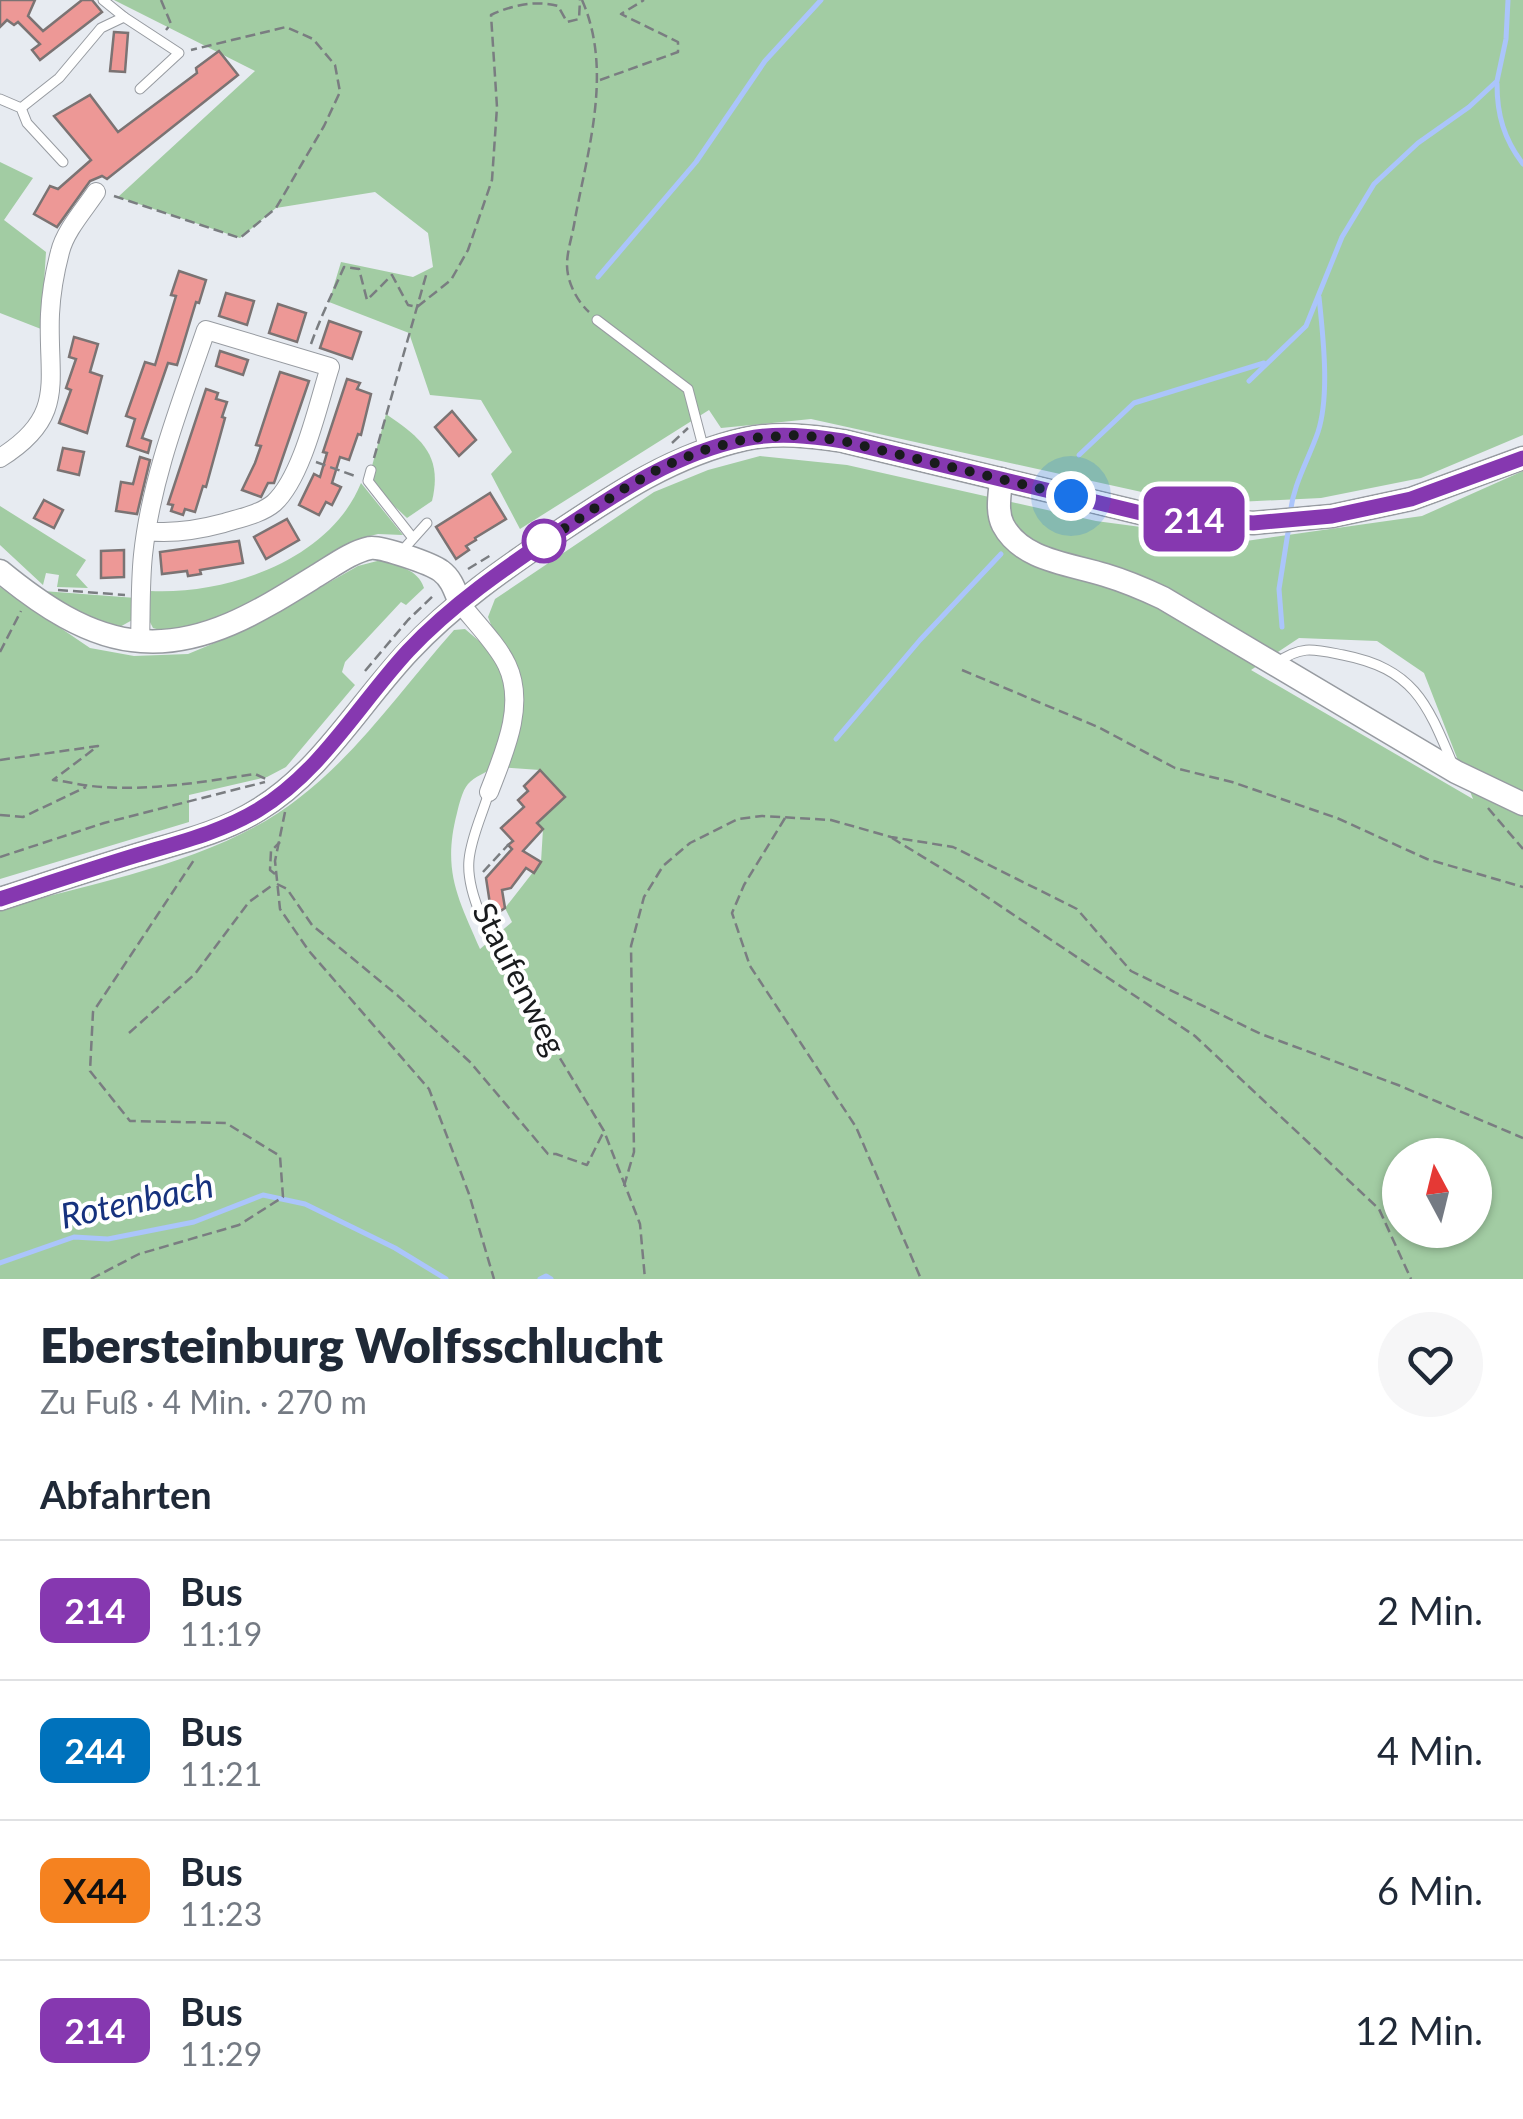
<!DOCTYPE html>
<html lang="de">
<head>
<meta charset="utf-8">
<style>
	body { margin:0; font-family:Lato,sans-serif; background:#f6f6f7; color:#1f2937; height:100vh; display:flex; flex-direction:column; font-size:38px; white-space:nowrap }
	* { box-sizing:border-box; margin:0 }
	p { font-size:32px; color:#747a83 }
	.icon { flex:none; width:55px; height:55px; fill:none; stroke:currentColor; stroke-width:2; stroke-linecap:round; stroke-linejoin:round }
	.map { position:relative; height:1279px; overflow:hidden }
	.drawer { display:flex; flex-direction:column; background:#fff; flex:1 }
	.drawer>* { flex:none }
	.badge { padding:0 20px; border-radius:15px; font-size:35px; line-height:65px }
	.needle { width:65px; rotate:353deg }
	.buttons { position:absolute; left:1382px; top:1138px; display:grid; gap:20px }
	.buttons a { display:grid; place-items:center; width:110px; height:110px; border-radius:50%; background:#fff; box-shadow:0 2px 8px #0004; font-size:50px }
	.you { position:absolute; width:50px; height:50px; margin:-25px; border:8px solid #fff; border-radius:50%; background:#1a73e8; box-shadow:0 0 0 15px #1a73e833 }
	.map>.badge { position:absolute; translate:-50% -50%; box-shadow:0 0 0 5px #fff }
	h2 { padding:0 40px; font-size:38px; line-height:90px }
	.round { display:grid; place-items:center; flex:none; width:105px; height:105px; border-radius:52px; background:#f6f6f7 }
	.headline { display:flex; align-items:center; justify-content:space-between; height:170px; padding:0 40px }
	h1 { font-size:48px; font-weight:800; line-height:75px }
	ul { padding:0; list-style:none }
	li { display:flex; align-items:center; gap:30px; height:140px; padding:0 40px; border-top:2px solid #e0e1e3 }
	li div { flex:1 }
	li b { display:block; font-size:38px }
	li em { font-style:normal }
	li .badge { min-width:110px; font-weight:700; text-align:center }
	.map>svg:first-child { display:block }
	.green { fill:#a2cca3; fill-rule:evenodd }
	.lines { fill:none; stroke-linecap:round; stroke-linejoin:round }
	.stream { stroke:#abc5fb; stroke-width:5 }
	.building { fill:#ed9896; stroke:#7b7373; stroke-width:2.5 }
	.lane-casing { stroke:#979ba1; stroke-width:11 }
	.street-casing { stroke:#979ba1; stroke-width:20 }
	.secondary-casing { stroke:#979ba1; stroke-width:25 }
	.path { stroke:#7a7d81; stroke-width:2.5; stroke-dasharray:10 5; stroke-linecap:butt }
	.lane { stroke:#fff; stroke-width:9 }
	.street { stroke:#fff; stroke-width:18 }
	.secondary { stroke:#fff; stroke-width:22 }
	.line-casing { stroke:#fff; stroke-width:22 }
	.line { stroke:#8638b0; stroke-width:15 }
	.walk { stroke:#191b1d; stroke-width:10; stroke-dasharray:0 18 }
	.stop-dot { fill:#fff; stroke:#8638b0; stroke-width:5 }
	.labels { text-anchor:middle; stroke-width:8; stroke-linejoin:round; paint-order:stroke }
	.street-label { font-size:32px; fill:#191b1d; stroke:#fff }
	.water-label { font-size:35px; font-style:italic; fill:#16327e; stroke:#fff }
</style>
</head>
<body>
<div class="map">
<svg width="1523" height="1279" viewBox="0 0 1523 1279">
	<rect width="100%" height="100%" fill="#e7ebf1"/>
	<!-- green -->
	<g class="green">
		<polygon points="114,0 1523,0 1523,435 1421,478 1321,498 1196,504 811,419 721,428 709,410 520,529 491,474 512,452 481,400 430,395 409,333 329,302 341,262 413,277 433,267 428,233 375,192 276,208 240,238 118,197 255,71"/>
		<polygon points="0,162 33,178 4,220 46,252 41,329 0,313"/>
		<path d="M386,414C421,438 443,455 432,501L407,518L368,481Z"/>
		<path d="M760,456L847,465L1096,521L1246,541L1422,516L1523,471V1279H0V909C96,882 220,861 299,798C359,752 404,686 454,630L465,629L492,652L495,635L488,617L495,599L654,492L708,470ZM1299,638L1377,641L1424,673L1473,799L1251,670ZM495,767L540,770L537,823L543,829L541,862L505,908L512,922L480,949C458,898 442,871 457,813C459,805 462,791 468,784C474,777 487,772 495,767ZM1400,1155H1475V1230H1400Z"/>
		<path d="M361,483L403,535L378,534L362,538C317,565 204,644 153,628L148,618L150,591C227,595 330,560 361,483Z"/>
		<polygon points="0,506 86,560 76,575 88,588 57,587 59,575 46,573 43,585 0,545"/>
		<path d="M381,560C398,566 418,569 424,588L406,605L401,602L345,662L342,672L355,685L286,767L267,777L189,795V822L0,879V587L90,648L134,656L188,654L241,632L358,566Z"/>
		<polygon points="43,591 136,598 134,619 118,628 91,621"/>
	</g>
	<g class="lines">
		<!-- stream -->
		<g class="stream">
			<path d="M1497,84C1497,115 1504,139 1523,164"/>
			<polyline points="598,277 696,162 765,61 821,0"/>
			<polyline points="1249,381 1306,326 1342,237 1374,184 1418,143 1469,107 1497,81 1506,39 1508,0"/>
			<polyline points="1079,455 1134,403 1264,363"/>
			<path d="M1290,515C1293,484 1308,461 1318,432C1330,395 1323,336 1319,297"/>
			<polyline points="1282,627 1279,589 1289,526"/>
			<polyline points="836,739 920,640 1001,554"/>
			<polyline points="0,1263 74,1237 108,1239 194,1222 263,1195 305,1204 395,1248 446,1279"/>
			<polyline points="540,1279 546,1276 551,1279"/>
		</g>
	</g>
	<!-- building -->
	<g class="building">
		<polygon points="0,0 35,0 28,16 43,31 82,0 92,0 102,12 40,60 32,50 40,44 18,22 14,25 7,20 0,27"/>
		<polygon points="114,32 128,33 125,72 110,71"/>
		<polygon points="219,51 238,75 107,179 102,176 90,181 57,227 34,214 50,186 58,189 91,160 54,116 90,95 118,132 197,73 196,68"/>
		<polygon points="179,271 206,280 199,303 196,302 177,365 168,363 142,438 151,441 148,453 127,446 135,419 126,416 145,362 155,365 176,296 171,295"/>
		<polygon points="226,293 254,301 247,325 219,316"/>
		<polygon points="278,304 306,313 297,342 269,333"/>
		<polygon points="329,321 361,332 352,359 320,348"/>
		<polygon points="74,337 98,344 90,372 102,376 87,433 59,423 71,390 66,388 76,359 69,357"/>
		<polygon points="220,351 248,360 243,375 216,366"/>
		<polygon points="280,372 309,381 274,483 268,483 261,497 242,490 255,463 261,446 256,445"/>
		<polygon points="347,379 360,383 357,389 371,394 361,435 358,434 349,460 340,457 332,483 341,487 332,505 326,502 319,515 299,505 314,474 320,477 327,453 323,452"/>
		<polygon points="206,389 218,393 216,399 227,402 222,417 225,418 206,487 203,486 195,512 185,509 183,515 171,511 173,505 168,504"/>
		<polygon points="452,411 476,440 459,456 435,427"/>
		<polygon points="63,448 84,452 79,475 58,470"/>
		<polygon points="140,457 150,460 137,514 116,511 121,482 133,484"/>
		<polygon points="490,493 506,519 475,538 476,540 466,546 469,550 456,559 436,527"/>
		<polygon points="44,500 63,510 54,528 34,518"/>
		<polygon points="287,519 299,540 266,559 254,537"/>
		<polygon points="239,541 243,563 200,570 201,574 188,576 187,571 162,574 160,552"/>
		<polygon points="124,550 124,577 101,578 101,551"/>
		<polygon points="540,770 565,797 537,823 543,829 523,851 541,862 534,873 526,868 511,888 502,890 505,908 492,917 486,878 512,849 508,845 513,841 501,828 524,807 518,800 528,791 524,786"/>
	</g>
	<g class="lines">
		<defs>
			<g id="lane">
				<polyline points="103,0 124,17"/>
				<polyline points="0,99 21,108 27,123 63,162"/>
				<polyline points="21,108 59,78 101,28 124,17 179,53 140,89"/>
				<polyline points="597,320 688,389 704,450"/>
				<polyline points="371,470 368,481 412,537"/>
				<polyline points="401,552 427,523"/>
				<path d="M1276,663C1302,645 1313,649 1343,655C1414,669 1427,703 1453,765"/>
				<path d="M489,792C483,813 471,837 469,860C465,902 504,960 523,997"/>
			</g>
			<g id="street">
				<path d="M0,458C68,416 47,380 50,314C51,294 55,271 60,252C65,231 84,210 96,192"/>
				<path d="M460,603C474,621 498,645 507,665C526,705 504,753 489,792"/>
				<path d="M140,641C141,613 140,584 143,555C151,478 181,403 206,330L330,367C318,404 303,476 274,503C261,514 240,518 224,523C198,530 173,534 147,531"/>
			</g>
			<g id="secondary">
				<path d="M1001,479C1000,494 996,511 1003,525C1022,561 1071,564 1105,575C1125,581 1144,589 1163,598L1456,772L1523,804"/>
				<path d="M0,571C39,603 88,638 141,641C206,646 263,609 316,576C333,566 351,552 370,548C381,546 432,564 441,571C452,579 455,591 460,603"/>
				<path d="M0,899C46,884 91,869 137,855C177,843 222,833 258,810C321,772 359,704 409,651C452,605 505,568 557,533C617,493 674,455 745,439C778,432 811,436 843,441L1141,513L1253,523L1332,516L1411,499L1523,458"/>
			</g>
		</defs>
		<!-- lane casing -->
		<use href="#lane" class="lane-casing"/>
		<!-- street casing -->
		<use href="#street" class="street-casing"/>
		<!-- secondary casing -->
		<use href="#secondary" class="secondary-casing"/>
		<!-- path -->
		<g class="path">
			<polyline points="161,0 171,24 166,30"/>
			<path d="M582,0C613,70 588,149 575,219C573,234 567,250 567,265C567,282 577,301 589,312"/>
			<polyline points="600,80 678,52 678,42 621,14 644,0"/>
			<polyline points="114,196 240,238 276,208 324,126 340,92 335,65 313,39 286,27 191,50"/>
			<path d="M311,344C321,316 333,292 344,267L359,269L367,300L392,275L408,305L417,307L451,280L468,250L492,180L497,107L491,15C512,5 537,0 558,6L567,22L579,19L580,0"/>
			<polyline points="672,443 688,428"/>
			<polyline points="374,458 427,272"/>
			<polyline points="316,462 355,476"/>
			<polyline points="468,569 491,555"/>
			<polyline points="58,590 125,595"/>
			<polyline points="0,652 21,611"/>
			<polyline points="962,670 1098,727 1175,768 1232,782 1337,818 1427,859 1523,887"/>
			<polyline points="365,671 408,620 434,595"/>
			<path d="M0,760L98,746L53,780C67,781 79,785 91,786C145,792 202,782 255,774L268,780"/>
			<polyline points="1488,808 1523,849"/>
			<polyline points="285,812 275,861 280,909 309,951 429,1089 469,1194 494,1279"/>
			<polyline points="0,815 23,817 86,787"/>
			<polyline points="785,818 744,885 732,913 750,966 856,1127 921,1279"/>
			<polyline points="892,838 969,885 1195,1036 1379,1209 1411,1279"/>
			<polyline points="0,857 104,823 265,782"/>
			<polyline points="483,872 509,844"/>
			<polyline points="275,874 270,870 271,851 280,842"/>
			<polyline points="277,884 287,889 312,925 397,995 470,1062 548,1154 556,1154 587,1165 604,1131"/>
			<polyline points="529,1007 604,1131 640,1224 645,1279"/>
			<polyline points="129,1033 195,974 249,902 274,884"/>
			<polyline points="624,1186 634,1152 631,946 644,897 663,866 690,843 738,819 762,816 831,820 891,837 953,847 1077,909 1131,971 1261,1034 1398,1085 1523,1138"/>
			<polyline points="91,1279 139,1254 239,1225 283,1197 280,1156 226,1123 130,1121 90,1071 93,1012 196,857"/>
		</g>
		<!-- lane -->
		<use href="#lane" class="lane"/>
		<!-- street -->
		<use href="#street" class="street"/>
		<!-- secondary -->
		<use href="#secondary" class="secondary"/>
	</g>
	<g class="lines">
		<defs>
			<path id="line" d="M0,899C46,884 91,869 137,855C177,843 222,832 258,810C321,772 359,704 408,651C451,605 505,568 557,533C617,493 673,454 745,439C778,432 811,436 843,441L1141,513L1253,523L1332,516L1411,499L1523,458"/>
		</defs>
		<!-- line casing -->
		<use href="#line" class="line-casing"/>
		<!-- line -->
		<use href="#line" class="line"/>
		<!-- walk -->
		<polyline class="walk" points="544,541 532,550 622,490 662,467 704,450 750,438 800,435 843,441 1071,496"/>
	</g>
	<!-- markers -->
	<circle class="stop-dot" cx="544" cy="541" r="20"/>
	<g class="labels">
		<!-- street labels -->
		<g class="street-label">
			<text transform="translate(519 979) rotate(63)" y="11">Staufenweg</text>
		</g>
		<!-- water labels -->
		<g class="water-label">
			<text transform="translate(137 1201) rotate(-12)" y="12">Rotenbach</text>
		</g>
	</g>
</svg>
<div class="buttons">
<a><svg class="needle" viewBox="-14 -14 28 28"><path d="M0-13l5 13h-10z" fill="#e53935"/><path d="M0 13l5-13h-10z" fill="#747a83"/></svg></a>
</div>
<div class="you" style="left:1071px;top:496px"></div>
<b class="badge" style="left:1194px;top:519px;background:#8638b0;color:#fff">214</b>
</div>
<section class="drawer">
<div class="headline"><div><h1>Ebersteinburg Wolfsschlucht</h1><p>Zu Fuß · 4 Min. · 270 m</p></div><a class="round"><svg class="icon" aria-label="heart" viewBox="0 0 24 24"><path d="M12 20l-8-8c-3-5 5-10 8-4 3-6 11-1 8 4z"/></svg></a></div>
<h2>Abfahrten</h2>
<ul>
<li><span class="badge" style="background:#8638b0;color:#fff">214</span><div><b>Bus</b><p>11:19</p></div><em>2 Min.</em></li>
<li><span class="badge" style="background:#0072bc;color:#fff">244</span><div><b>Bus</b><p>11:21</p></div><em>4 Min.</em></li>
<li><span class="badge" style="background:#f58220;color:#111">X44</span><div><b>Bus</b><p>11:23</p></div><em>6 Min.</em></li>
<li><span class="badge" style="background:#8638b0;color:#fff">214</span><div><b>Bus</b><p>11:29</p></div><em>12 Min.</em></li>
</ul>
</section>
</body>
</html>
